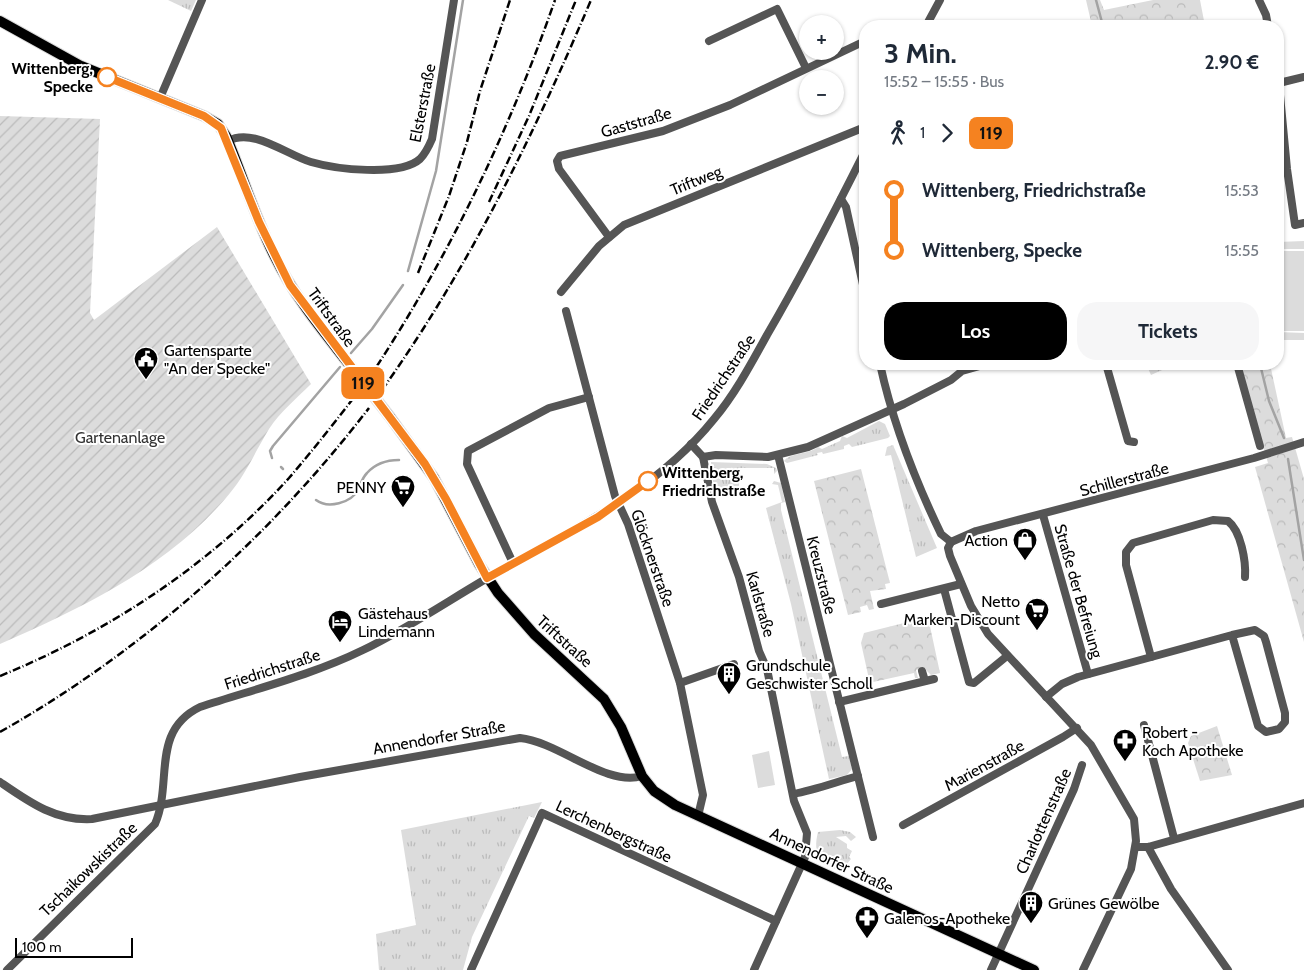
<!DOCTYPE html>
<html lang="de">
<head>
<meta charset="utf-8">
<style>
	body { margin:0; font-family:Cabin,sans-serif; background:#f6f6f7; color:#1f2937; height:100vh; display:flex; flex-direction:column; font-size:19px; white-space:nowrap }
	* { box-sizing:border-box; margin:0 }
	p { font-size:16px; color:#747a83 }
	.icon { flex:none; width:28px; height:28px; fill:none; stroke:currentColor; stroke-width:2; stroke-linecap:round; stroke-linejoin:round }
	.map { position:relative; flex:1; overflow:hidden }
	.panel { position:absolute; left:859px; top:20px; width:425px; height:350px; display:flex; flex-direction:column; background:#fff; border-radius:20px; box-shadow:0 1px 4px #0004 }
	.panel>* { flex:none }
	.badge { padding:0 10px; border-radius:8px; font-size:18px; line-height:32px }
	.tools { position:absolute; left:799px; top:15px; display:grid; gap:10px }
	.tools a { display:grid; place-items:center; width:45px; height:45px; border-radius:50%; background:#fff; box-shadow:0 1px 4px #0004; font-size:25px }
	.scale { position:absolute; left:15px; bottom:12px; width:118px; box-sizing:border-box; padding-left:5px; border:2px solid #000; border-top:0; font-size:14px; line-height:18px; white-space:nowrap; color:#000; -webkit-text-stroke:4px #fff; paint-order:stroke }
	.map>.badge { position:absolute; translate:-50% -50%; box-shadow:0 0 0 2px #fff }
	.legs { display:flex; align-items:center; gap:8px; height:55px; padding:0 25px; font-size:16px }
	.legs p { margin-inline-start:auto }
	.headline { display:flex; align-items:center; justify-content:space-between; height:85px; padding:0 25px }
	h1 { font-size:28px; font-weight:700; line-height:38px }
	.button { display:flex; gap:10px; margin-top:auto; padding:10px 25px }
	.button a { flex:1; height:58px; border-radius:20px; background:#000; color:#fff; font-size:20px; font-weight:700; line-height:58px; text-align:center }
	.button a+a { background:#f6f6f7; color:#1f2937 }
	ul { padding:0 25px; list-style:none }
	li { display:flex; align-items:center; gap:18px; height:60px; font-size:19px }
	li i { display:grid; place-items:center; width:8px; height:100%; margin:0 6px; background:currentColor }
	li i::after { content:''; width:12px; height:12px; margin:-6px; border:4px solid; border-radius:50%; background:#fff }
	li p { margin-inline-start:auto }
	li:first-child i { background:linear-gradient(#0000 50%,currentColor 0) }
	li:last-child i { background:linear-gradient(currentColor 50%,#0000 0) }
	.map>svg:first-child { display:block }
	.grass { fill:url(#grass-tufts) }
	.forest { fill:url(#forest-crowns) }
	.garden { fill:url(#garden-furrows) }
	.pitch { fill:#dcdcdc }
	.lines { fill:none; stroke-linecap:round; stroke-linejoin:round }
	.stream { stroke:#a3a3a3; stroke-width:2.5 }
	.major-casing { stroke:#dbdbdb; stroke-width:12 }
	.minor { stroke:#555; stroke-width:8 }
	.major { stroke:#000; stroke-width:10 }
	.rail { stroke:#000; stroke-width:2.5; stroke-dasharray:8 2.5 1 2.5; stroke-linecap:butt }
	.major-bridge-casing { stroke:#dbdbdb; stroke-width:12; stroke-linecap:butt }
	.major-bridge { stroke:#000; stroke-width:10 }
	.line-1-casing { stroke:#fff; stroke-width:11 }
	.line-1 { stroke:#f58220; stroke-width:8 }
	.stop-1-dot { fill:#fff; stroke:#f58220; stroke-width:2.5 }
	.labels { text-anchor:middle; stroke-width:4; stroke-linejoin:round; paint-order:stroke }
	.stop-label { font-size:16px; font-weight:bold; fill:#000; stroke:#fff; text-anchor:end }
	.street-label { font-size:16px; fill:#000; stroke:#fff }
	.poi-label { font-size:16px; fill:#000; stroke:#fff; text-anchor:start }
	.park-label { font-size:16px; fill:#333; stroke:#fff }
</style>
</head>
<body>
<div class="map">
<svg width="1304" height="970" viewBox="0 0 1304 970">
	<defs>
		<pattern id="grass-tufts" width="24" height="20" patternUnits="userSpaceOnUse" patternTransform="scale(1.25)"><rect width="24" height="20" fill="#dcdcdc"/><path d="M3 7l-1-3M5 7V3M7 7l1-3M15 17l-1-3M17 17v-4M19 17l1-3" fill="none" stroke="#bbb"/></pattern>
		<pattern id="forest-crowns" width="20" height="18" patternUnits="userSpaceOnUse" patternTransform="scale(1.25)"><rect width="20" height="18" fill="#dcdcdc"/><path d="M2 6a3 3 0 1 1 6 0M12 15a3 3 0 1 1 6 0" fill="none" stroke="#bbb"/></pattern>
		<pattern id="garden-furrows" width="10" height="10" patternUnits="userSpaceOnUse" patternTransform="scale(1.25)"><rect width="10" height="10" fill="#dcdcdc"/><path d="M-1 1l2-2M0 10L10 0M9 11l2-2" fill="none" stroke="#bbb"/></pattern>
	</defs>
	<rect width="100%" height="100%" fill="#fff"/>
	<!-- grass -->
	<g class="grass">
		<polygon points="168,0 196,0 191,11"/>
		<polygon points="1146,364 1175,364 1151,375"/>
		<path d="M879,421L885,424L890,436L888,438L852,447L849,444L844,446V449L823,454L822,452L817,453L818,455L787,463L784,461C791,452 808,455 818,447L822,449L840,441L842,436L847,438Z"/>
		<polygon points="893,445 937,548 916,557 891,455 885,456 887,447"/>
		<polygon points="711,462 767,464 776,468 777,471 774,474 774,468 740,468 739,486 727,491 714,491"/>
		<polygon points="774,481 781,483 785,502 781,503 781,510 842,757 849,756 852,769 847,775 829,779 791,604 766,508 782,502 778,485 772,484"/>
		<polygon points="542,802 534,818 529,816 472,937 463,970 379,970 376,934 416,925 401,830"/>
		<path d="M840,830L850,832L856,837L851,841L846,836L836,837L847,844V848L852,851L849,857L851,859L841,871C821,863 812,855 818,832Z"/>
	</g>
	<!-- forest -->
	<g class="forest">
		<polygon points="1086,0 1100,0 1104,10 1153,0 1200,0 1205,26 1092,26"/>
		<polygon points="1239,364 1270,364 1286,438 1292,437 1304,479 1304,642 1255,467 1268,463"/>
		<polygon points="861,469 890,583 885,584 886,589 870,591 874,609 869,610 867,605 860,607 861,612 848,615 814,481"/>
		<polygon points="928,617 940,673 931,675 924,668 916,670 918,678 915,678 914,673 873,682 872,679 869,679 861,643 864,633"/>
		<polygon points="1217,726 1232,775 1200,781 1188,743 1191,736"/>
	</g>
	<!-- garden -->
	<path class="garden" d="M0,116L100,119L90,313L94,320L217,227L311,384C297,398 280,412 269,429C256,450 246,474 230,493C170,566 84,607 0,644Z"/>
	<!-- pitch -->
	<g class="pitch">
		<polygon points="1304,241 1304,249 1278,249 1278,242"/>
		<rect x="1278" y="251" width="26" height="80"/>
		<polygon points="1278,332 1304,333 1304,340 1278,340"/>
		<polygon points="769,751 775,785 758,788 752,755"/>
	</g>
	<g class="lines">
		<!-- stream -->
		<g class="stream">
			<polyline points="1096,0 1103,26"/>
			<polyline points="408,271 436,171 463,0"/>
			<polyline points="351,353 372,329 403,285"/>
			<polyline points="1260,364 1269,401 1284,438"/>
			<polyline points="272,458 270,451 273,446 340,367"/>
			<polyline points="1288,459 1304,560"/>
			<polyline points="281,467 283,469"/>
			<path d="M316,500C328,509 351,503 358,490C361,484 362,478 367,473C375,464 387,460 399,460"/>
		</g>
		<defs>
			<g id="major">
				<path d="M0,21L81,66L204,116L218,124L226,136C243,176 255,218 275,257C293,294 319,326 344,358"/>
				<polyline points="390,417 434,478 479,564 498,593 534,634 604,699 621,727 642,776 654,791 675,805 1034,970"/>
			</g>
		</defs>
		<!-- major casing -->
		<use href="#major" class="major-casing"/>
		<!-- minor -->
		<g class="minor">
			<polyline points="1259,0 1266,15 1268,26"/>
			<polyline points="926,26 940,0"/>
			<polyline points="709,41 777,9 806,68"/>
			<polyline points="1278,74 1287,169 1295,225 1304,223"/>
			<polyline points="1279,83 1304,77"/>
			<polyline points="160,98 202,0"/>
			<path d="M228,141C253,127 287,155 311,162C335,169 400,177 420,159C426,153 429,146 432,139L454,0"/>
			<polyline points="841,199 846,207 865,294"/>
			<polyline points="609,237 559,169 557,161 560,156 663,131 730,105 865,41"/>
			<polyline points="561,292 599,246 624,225 865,127"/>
			<polyline points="566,311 615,496 628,524 680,683 703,795 698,816"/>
			<path d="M880,364C893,424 914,478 941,534L951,542"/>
			<polyline points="1106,364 1128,441 1134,442"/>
			<polyline points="1237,364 1260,446"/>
			<polyline points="691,444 703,457 712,502 739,577 759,651 767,669 794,801 807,833 805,857 754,970"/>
			<polyline points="778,455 873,837"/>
			<polyline points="703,457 716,455 768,457 808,447 904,404 951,380 962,371 987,364"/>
			<polyline points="1043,515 1088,674"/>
			<polyline points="951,542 948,548 950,556 971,606 988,634 1091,745 1134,819 1136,841 1131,869 1083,970"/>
			<polyline points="951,542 976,531 1254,458 1304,442"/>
			<polyline points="513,563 467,464 468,451 549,408 589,397"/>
			<polyline points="944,589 969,682 974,683 1007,656"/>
			<polyline points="881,604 961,584"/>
			<path d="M1151,657L1126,565V552L1133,543L1213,520L1228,521C1241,531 1246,561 1245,577"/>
			<polyline points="922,671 925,681"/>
			<polyline points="680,683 734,664"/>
			<polyline points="1046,697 1062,684 1078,677 1232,635 1255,630 1264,636 1266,642 1285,713 1285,722 1279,729 1266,732 1258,726 1232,635"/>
			<polyline points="839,702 934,679"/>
			<polyline points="1144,725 1174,838"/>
			<path d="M0,782C29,802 55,821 92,819L300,777L520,738C559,742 606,787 642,776"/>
			<path d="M793,794C815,790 836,782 858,776"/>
			<polyline points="903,825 1063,737 1077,728"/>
			<polyline points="1136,847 1148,847 1304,803"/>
			<polyline points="1148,847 1171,889 1228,970"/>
			<path d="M7,970L155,824C173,783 150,731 200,707C255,689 312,675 363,650C415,625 462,591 512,564C585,524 661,485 714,419C735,394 751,364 767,335C802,275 834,213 865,151"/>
			<polyline points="471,970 542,813 776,921"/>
			<polyline points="991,970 1074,789 1082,765"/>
		</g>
		<!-- major -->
		<use href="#major" class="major"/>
		<!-- rail -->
		<g class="rail">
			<polyline points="489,202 529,116 576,0"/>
			<polyline points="418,273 449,196 467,142 480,91 510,0"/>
			<path d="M369,378C447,261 509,132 555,0"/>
			<path d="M382,390C468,269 533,137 591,0"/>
			<path d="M0,676C108,632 210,565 289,478C313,450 336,421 358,392"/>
			<path d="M0,732C143,651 269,538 369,408"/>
		</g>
		<defs>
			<polyline id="major-bridge" points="344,358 390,417"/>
		</defs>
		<!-- major-bridge casing -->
		<use href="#major-bridge" class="major-bridge-casing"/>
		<!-- major-bridge -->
		<use href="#major-bridge" class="major-bridge"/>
	</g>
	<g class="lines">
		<defs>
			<polyline id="line-1" points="107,77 204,116 221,128 259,222 290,285 425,464 446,499 487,578 598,517 648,481"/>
		</defs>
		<!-- line-1 casing -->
		<use href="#line-1" class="line-1-casing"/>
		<!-- line-1 -->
		<use href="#line-1" class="line-1"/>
	</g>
	<!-- icons -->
	<defs>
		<symbol id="civic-pin" viewBox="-11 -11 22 30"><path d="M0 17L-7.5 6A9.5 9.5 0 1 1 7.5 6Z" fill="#000" stroke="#fff"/><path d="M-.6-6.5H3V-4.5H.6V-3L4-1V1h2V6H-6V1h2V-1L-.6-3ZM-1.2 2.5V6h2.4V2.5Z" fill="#fff"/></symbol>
		<symbol id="supermarket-pin" viewBox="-11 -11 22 30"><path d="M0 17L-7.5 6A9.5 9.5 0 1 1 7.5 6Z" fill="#000" stroke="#fff"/><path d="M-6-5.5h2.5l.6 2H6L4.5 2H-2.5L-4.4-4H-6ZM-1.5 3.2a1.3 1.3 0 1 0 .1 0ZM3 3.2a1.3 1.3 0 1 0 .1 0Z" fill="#fff"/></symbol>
		<symbol id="shop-pin" viewBox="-11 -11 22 30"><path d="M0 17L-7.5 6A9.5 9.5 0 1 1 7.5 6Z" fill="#000" stroke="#fff"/><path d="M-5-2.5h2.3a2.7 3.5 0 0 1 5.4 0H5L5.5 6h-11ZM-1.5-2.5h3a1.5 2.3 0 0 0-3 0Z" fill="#fff"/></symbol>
		<symbol id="hotel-pin" viewBox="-11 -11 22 30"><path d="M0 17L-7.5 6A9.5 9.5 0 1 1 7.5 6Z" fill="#000" stroke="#fff"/><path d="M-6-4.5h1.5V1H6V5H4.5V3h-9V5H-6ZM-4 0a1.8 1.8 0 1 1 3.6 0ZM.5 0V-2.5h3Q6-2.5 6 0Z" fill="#fff"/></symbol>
		<symbol id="building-pin" viewBox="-11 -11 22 30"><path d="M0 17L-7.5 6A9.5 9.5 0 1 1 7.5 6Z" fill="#000" stroke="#fff"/><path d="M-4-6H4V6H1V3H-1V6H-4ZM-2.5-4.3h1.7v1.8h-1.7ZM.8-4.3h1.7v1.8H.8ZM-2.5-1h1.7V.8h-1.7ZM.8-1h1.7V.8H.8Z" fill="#fff"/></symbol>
		<symbol id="pharmacy-pin" viewBox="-11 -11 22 30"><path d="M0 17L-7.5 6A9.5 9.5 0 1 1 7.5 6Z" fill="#000" stroke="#fff"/><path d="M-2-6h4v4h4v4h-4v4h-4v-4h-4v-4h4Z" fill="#fff"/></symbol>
	</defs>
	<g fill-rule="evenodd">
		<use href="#civic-pin" x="132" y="345" width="28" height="38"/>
		<use href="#supermarket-pin" x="389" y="473" width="28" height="38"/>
		<use href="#shop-pin" x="1011" y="526" width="28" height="38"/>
		<use href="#supermarket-pin" x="1023" y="596" width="28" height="38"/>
		<use href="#hotel-pin" x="326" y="608" width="28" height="38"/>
		<use href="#building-pin" x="715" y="660" width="28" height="38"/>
		<use href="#pharmacy-pin" x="1111" y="727" width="28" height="38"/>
		<use href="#building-pin" x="1017" y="889" width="28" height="38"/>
		<use href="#pharmacy-pin" x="853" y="904" width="28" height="38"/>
	</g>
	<!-- markers -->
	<g class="stop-1-dot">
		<circle cx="107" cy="77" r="9"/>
		<circle cx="648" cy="481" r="9"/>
	</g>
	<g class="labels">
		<!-- stop labels -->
		<g class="stop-label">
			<text x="93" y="74">Wittenberg,<tspan x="93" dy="18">Specke</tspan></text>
			<text x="662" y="478" text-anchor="start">Wittenberg,<tspan x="662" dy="18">Friedrichstraße</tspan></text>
		</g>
		<!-- street labels -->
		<g class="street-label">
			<text transform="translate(422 103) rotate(-79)" y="6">Elsterstraße</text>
			<text transform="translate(636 122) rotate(-16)" y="6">Gaststraße</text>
			<text transform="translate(696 180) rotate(-22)" y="6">Triftweg</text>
			<text transform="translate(332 317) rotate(54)" y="6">Triftstraße</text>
			<text transform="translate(723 377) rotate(-56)" y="6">Friedrichstraße</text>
			<text transform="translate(1124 479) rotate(-15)" y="6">Schillerstraße</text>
			<text transform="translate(653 558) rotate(71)" y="6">Glöcknerstraße</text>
			<text transform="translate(822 575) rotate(76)" y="6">Kreuzstraße</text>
			<text transform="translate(1079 591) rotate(74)" y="6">Straße der Befreiung</text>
			<text transform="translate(761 604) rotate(74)" y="6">Karlstraße</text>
			<text transform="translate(565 641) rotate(42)" y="6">Triftstraße</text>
			<text transform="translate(272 669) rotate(-18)" y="6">Friedrichstraße</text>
			<text transform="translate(439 737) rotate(-10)" y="6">Annendorfer Straße</text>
			<text transform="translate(984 765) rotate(-29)" y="6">Marienstraße</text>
			<text transform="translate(1043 821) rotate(-66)" y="6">Charlottenstraße</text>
			<text transform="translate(614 831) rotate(25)" y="6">Lerchenbergstraße</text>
			<text transform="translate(832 860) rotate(25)" y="6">Annendorfer Straße</text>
			<text transform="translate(88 869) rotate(-44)" y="6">Tschaikowskistraße</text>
		</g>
		<!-- poi labels -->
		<g class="poi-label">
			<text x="164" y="356">Gartensparte<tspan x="164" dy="18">"An der Specke"</tspan></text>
			<text x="386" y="493" text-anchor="end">PENNY</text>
			<text x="1008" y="546" text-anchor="end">Action</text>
			<text x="1020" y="607" text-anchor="end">Netto<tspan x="1020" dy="18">Marken-Discount</tspan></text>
			<text x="358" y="619">Gästehaus<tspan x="358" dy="18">Lindemann</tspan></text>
			<text x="746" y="671">Grundschule<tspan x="746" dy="18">Geschwister Scholl</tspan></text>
			<text x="1142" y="738">Robert -<tspan x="1142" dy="18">Koch Apotheke</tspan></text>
			<text x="1048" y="909">Grünes Gewölbe</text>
			<text x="884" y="924">Galenos-Apotheke</text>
		</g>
		<!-- park labels -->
		<g class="park-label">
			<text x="120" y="443">Gartenanlage</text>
		</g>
	</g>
</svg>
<div class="tools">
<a>+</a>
<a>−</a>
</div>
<div class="scale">100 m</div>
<b class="badge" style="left:363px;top:383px;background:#f58220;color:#111">119</b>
<section class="panel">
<div class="headline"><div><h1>3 Min.</h1><p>15:52 – 15:55 · Bus</p></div><b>2.90 €</b></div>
<div class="legs"><svg class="icon" aria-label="walk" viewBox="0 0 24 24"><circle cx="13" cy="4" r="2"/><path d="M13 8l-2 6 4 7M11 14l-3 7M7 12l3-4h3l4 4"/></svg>1<svg class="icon" aria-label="forward" viewBox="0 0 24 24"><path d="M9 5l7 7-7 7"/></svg><b class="badge" style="background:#f58220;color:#111">119</b></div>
<ul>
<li><i style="color:#f58220"></i><b>Wittenberg, Friedrichstraße</b><p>15:53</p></li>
<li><i style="color:#f58220"></i><b>Wittenberg, Specke</b><p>15:55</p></li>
</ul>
<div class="button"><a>Los</a><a>Tickets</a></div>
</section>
</div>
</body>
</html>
